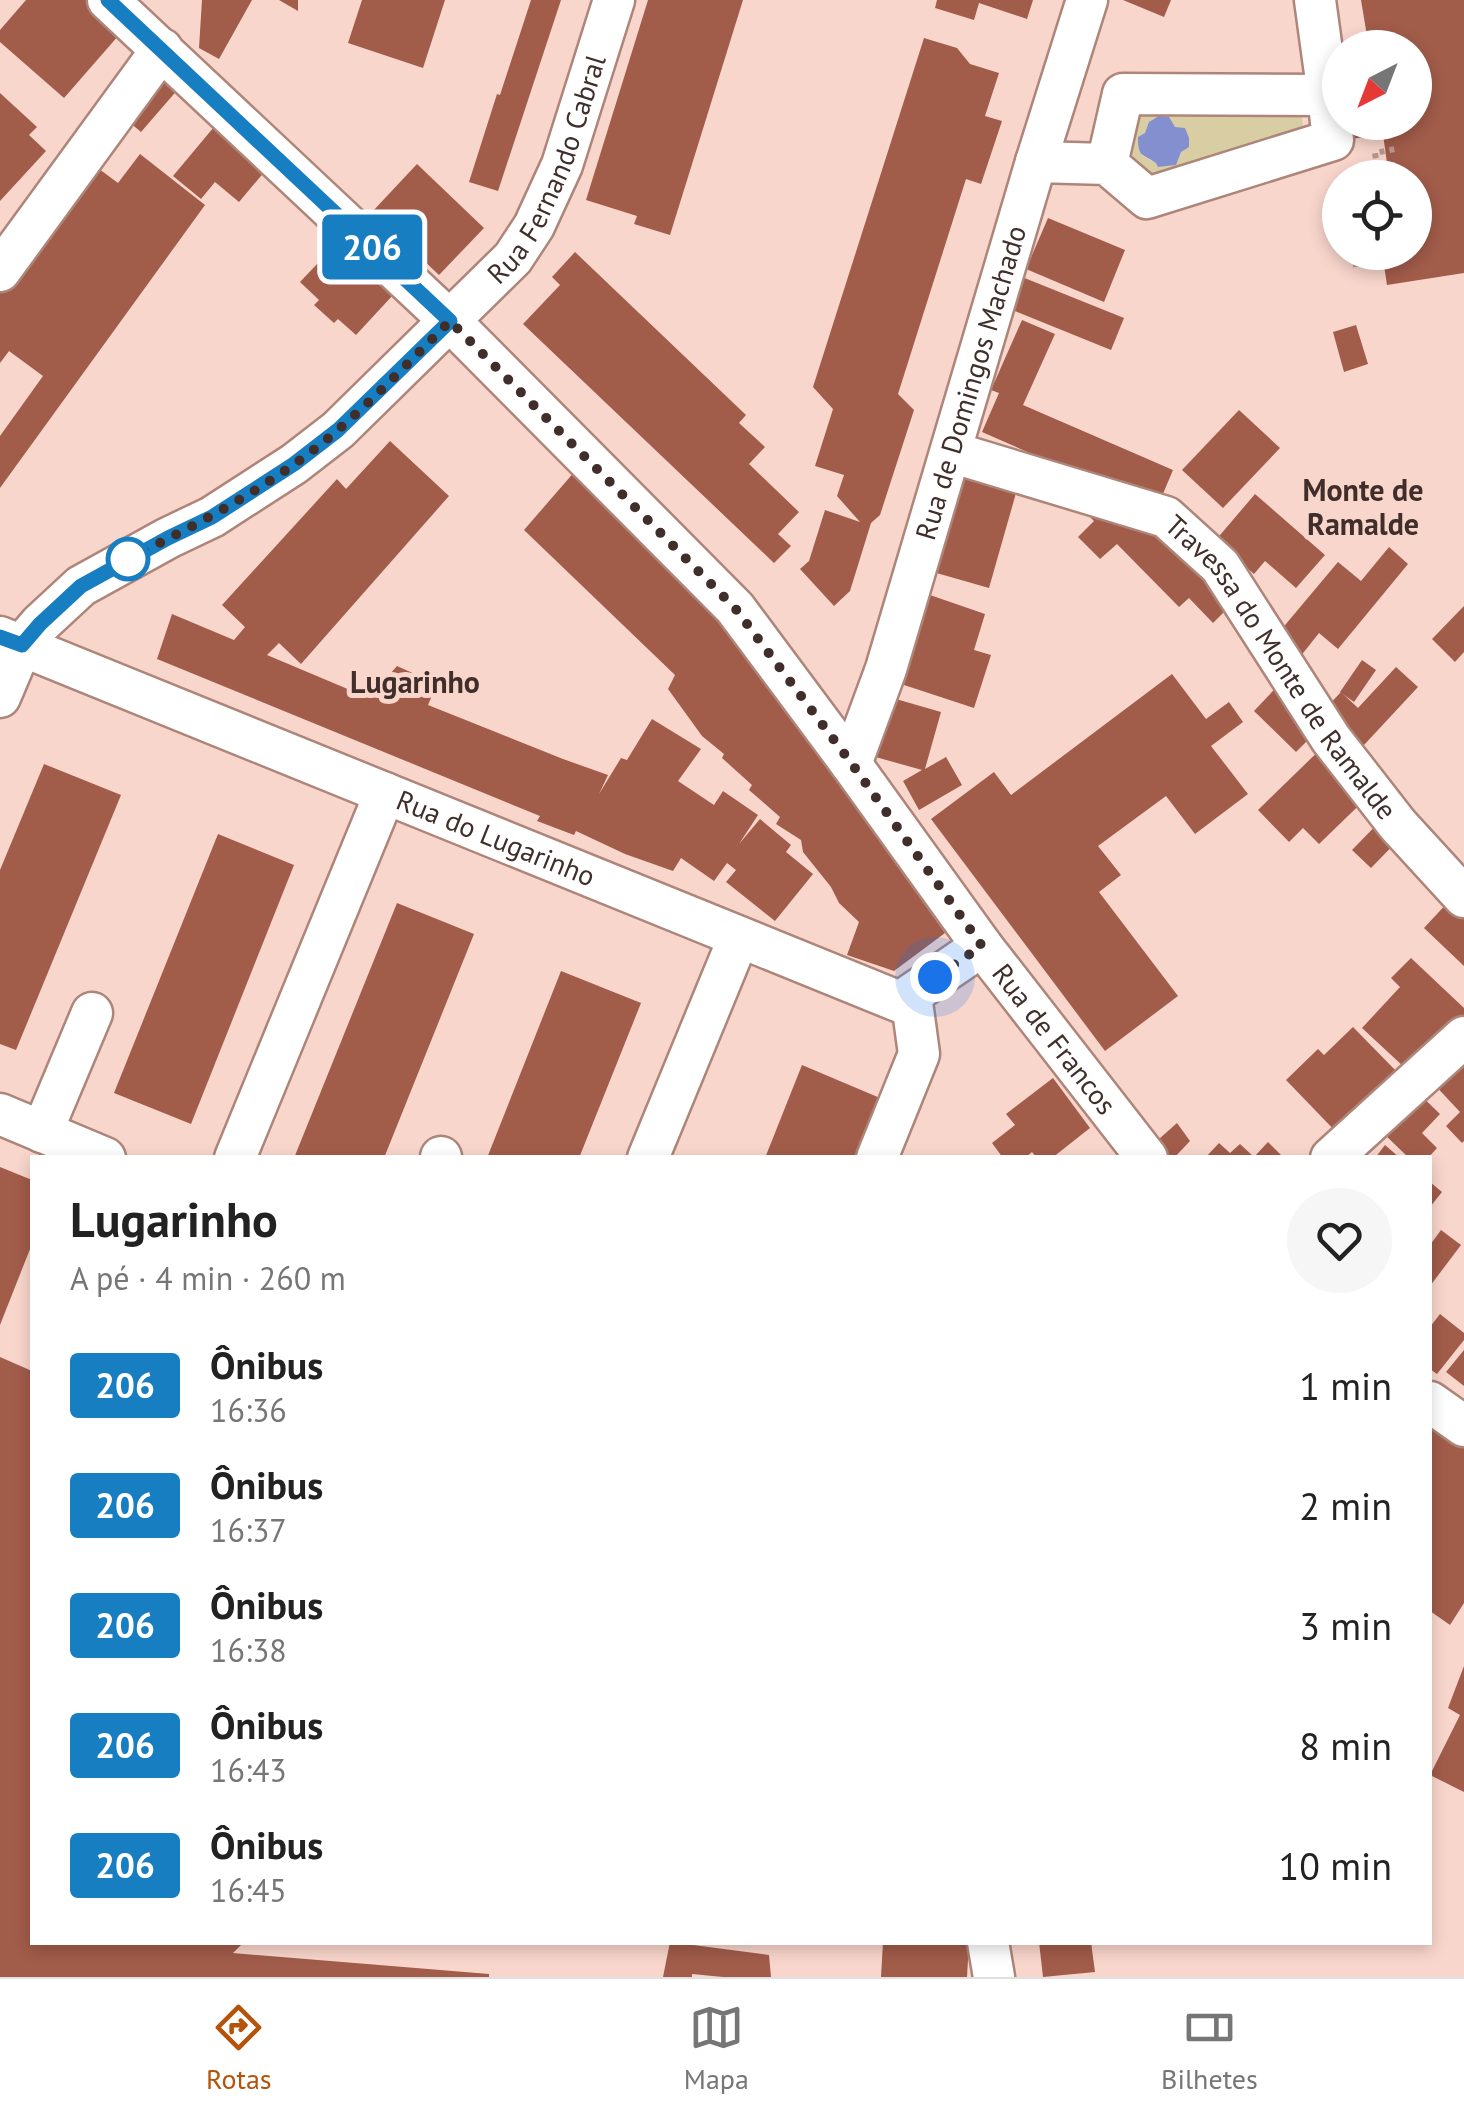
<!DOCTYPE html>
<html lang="pt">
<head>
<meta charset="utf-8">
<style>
	body { margin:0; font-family:"PT Sans",sans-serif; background:#f6f6f6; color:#222; height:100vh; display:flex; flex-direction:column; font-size:38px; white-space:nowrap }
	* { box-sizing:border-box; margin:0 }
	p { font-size:32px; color:#767676 }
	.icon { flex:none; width:55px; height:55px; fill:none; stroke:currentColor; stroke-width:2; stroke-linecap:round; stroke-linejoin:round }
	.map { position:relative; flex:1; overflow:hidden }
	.side { position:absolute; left:30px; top:1155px; width:1402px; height:790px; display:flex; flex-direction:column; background:#fff; border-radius:0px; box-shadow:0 5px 15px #0003 }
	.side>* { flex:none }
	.badge { padding:0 20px; border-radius:8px; font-size:35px; line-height:65px }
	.needle { width:65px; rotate:222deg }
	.tools { position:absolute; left:1322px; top:30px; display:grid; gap:20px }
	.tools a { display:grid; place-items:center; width:110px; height:110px; border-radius:50%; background:#fff; box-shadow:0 5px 15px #0003; font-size:50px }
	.you { position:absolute; width:50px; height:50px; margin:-25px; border:8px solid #fff; border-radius:50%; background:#1a73e8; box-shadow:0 0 0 15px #1a73e833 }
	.map>.badge { position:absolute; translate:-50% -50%; box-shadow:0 0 0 5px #fff }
	.round { display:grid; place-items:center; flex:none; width:105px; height:105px; border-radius:52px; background:#f6f6f6 }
	.headline { display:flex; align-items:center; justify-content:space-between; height:170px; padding:0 40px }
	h1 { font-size:48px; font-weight:800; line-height:75px }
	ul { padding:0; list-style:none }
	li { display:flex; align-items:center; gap:30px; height:120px; padding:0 40px }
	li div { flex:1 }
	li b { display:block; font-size:38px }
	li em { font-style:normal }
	li .badge { min-width:110px; font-weight:700; text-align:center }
	.dock { display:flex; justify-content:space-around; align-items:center; height:140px; border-top:2px solid #e0e0e0; background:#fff; font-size:28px; color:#767676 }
	.dock a { display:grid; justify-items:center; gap:5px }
	.dock .on { color:#b45309 }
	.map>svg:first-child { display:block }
	.green { fill:#d9cea3; fill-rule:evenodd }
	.water { fill:#848fcf }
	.building { fill:#a25c4a }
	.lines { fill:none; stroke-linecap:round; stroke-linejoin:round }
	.minor-casing { stroke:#ad8579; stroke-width:45 }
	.path { stroke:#b69991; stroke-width:6; stroke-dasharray:5 5; stroke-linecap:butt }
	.minor { stroke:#fff; stroke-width:40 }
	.line-casing { stroke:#fff; stroke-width:22 }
	.line { stroke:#187ec2; stroke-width:15 }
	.walk { stroke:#3f2e2a; stroke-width:10; stroke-dasharray:0 18 }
	.stop-dot { fill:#fff; stroke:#187ec2; stroke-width:5 }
	.labels { text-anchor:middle; stroke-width:10; stroke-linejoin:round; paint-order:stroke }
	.street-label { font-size:28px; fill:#3f2e2a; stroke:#f9d6cc }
	.neighbourhood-label { font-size:30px; font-weight:bold; fill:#3f2e2a; stroke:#f9d6cc }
</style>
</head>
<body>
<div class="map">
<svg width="1464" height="1977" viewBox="0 0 1464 1977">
	<rect width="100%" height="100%" fill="#f9d6cc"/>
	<!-- green -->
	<path class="green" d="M1146,106H1292L1302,116L1303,130L1160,185L1128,164L1127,125ZM1171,123L1175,127L1181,152L1178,158L1157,163L1142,156L1138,138L1145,133L1148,128Z"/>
	<!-- water -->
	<path class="water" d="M1159,116L1169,117L1175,127L1185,128L1189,138V147L1181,152L1176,165L1158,167L1156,163C1142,153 1138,158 1138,137L1145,133L1149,122Z"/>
	<!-- building -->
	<g class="building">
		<polygon points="26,0 96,0 126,27 64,98 0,42 0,30"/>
		<polygon points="202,0 252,0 219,59 199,48"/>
		<polygon points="279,0 298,0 298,11"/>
		<polygon points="362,0 445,0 423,68 348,43"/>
		<polygon points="531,0 561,0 498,191 469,182 497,94 500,95"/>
		<polygon points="648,0 743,0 670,235 634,224 637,216 586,200"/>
		<polygon points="937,0 1033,0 1027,19 979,3 974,20 935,8"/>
		<polygon points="1123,0 1171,0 1164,17"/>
		<polygon points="1361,0 1464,0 1464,273 1387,285 1382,252 1415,252 1415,178 1389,178 1383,134 1351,139 1349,122 1415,122 1415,48 1369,48"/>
		<polygon points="924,38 957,48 970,64 999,73 985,116 1002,121 981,184 966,179 898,394 914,410 880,515 871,523 850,591 834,606 800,569 809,561 825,510 860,522 837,496 844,475 815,466 833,409 813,387"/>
		<polygon points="160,58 186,80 141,132 115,110"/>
		<polygon points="0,93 37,127 29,135 46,151 0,201"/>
		<polygon points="224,115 276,158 239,202 215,182 201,199 173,176"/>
		<polygon points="140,154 205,205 0,488 0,436 43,376 9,351 0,363 0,289 91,163 118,183"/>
		<polygon points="417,164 484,228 439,275 372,212"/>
		<polygon points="1048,218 1125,250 1104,302 1026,269"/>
		<polygon points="338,242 393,295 356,335 338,319 334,323 314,305 319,300 300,282"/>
		<polygon points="575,252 746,415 739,423 765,447 749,464 799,512 778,534 791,546 774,563 523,324 560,285 552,277"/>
		<polygon points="1022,277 1124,318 1111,350 1010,309"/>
		<polygon points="1022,320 1055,334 1023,405 1173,470 1157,508 1238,598 1213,623 1189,598 1179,607 1117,544 1100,559 1078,537 1094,521 1080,507 1103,485 982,432 999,393 991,390"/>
		<polygon points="1356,325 1368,364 1344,372 1333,332"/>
		<polygon points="1239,410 1280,448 1223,508 1182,470"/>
		<polygon points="390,441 449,496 301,664 279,643 267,655 369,698 397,666 437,684 428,705 563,759 608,775 599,794 621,758 627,760 652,719 701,749 678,781 714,805 723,791 758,815 739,844 760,819 791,845 786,852 813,874 775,921 726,882 736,870 727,863 714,881 681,858 673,871 625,854 576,831 574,835 537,821 540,816 157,659 172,614 234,640 245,627 222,605 337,479 346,489"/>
		<polygon points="962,469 1022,472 989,588 933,572"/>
		<polygon points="576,470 710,606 826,760 860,814 945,933 894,971 847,955 859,922 839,903 831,887 803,852 801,840 776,824 780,817 749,790 752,785 722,758 724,754 702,736 668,689 675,675 524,530"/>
		<polygon points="1255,494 1325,555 1296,588 1265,561 1254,574 1215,541"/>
		<polygon points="1389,547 1408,564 1338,649 1319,633 1300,657 1275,637 1338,562 1361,581"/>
		<polygon points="930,595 985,614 974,650 991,655 974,708 901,684"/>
		<polygon points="1464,606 1464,652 1455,662 1432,639"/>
		<polygon points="1362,660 1376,670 1354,702 1340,692"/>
		<polygon points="1396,667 1418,687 1364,745 1325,709 1341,692 1358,708"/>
		<polygon points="1172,674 1206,719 1229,702 1243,722 1211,746 1248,794 1195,834 1166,796 1098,846 1121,875 1099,892 1178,996 1105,1051 931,819 994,772 1011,795"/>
		<polygon points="1288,675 1331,717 1296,752 1254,711"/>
		<polygon points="889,697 941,712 925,769 946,757 962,785 919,810 903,781 922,770 872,756"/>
		<polygon points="1333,737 1380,785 1319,844 1303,828 1289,842 1258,810"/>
		<polygon points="44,764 121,795 16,1050 0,1044 0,870"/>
		<polygon points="1390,811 1409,829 1371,868 1352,850"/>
		<polygon points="218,834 294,865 191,1124 114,1093"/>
		<polygon points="1462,887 1464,890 1464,966 1424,928"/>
		<polygon points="397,903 474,934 384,1158 294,1158"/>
		<polygon points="1411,958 1464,1008 1464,1021 1404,1067 1362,1028 1400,987 1391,978"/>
		<polygon points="561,971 641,1003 579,1158 487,1158"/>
		<polygon points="1353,1027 1398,1073 1341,1137 1286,1080 1318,1049 1324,1055"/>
		<polygon points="1464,1052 1464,1141 1462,1143 1446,1126 1460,1112 1432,1082"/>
		<polygon points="802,1065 880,1098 856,1158 765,1158"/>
		<polygon points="1053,1078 1090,1128 1052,1158 1037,1158 1032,1152 1025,1158 1003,1158 992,1143 1015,1125 1006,1114"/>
		<polygon points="1411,1086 1440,1114 1422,1133 1437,1148 1428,1158 1409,1158 1383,1133"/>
		<polygon points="1177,1123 1190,1141 1174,1158 1162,1158 1150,1147"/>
		<polygon points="1268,1142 1284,1158 1205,1158 1219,1143 1230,1153 1240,1144 1254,1157"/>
		<polygon points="1385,1145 1400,1158 1375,1158"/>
		<polygon points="0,1167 32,1180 32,1244 0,1325"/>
		<polygon points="1430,1182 1442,1192 1430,1207"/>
		<polygon points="1441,1230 1461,1245 1430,1286 1430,1245"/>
		<polygon points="1440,1314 1464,1333 1464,1340 1437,1374 1430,1369 1430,1327"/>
		<polygon points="1464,1350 1464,1386 1446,1372"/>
		<polygon points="0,1357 32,1371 32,1942 244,1942 233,1953 489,1974 489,1977 0,1977"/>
		<polygon points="1430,1408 1464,1429 1464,1603 1450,1625 1430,1611"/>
		<polygon points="1464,1666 1464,1792 1430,1775 1460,1715 1448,1708"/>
		<polygon points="670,1942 769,1955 771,1977 723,1977 692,1974 692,1977 663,1977"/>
		<polygon points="883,1942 969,1942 967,1977 881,1977"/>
		<polygon points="1039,1942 1091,1942 1095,1972 1043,1977"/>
	</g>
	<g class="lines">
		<defs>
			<g id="minor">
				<path id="s1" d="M108,0L450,321L735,608L851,764L982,946L1147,1158"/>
				<polyline points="1315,0 1328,95"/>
				<polyline points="1036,162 1107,164 1147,198 1333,140 1328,95 1123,94 1107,164"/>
				<polyline points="0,271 162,49"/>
				<path id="s2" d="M951,452L1166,517L1220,566L1331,739L1398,825L1464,897"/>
				<path id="s3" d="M0,637L900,1002L982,946"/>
				<path id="s4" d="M0,697L22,645L40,624L81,586L168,538L212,517L294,464L338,430L513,258L534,226L562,165L614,0"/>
				<path id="s5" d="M851,764L886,669L1036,162L1087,0"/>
				<polyline points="0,1114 105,1158"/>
				<polyline points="42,1132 92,1013"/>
				<polyline points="235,1158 385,793"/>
				<polyline points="441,1158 441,1157"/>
				<polyline points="648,1158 739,937"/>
				<polyline points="877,1158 919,1054 911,995"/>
				<polyline points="1331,1158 1464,1037"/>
				<polyline points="1430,1402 1464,1426"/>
				<polyline points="988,1942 994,1977"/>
			</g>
		</defs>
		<!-- minor casing -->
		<use href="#minor" class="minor-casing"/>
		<!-- path -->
		<g class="path">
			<polyline points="1379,178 1375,153 1395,149"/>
			<polyline points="1355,252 1356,267"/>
		</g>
		<!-- minor -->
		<use href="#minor" class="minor"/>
	</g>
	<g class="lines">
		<defs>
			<polyline id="line" points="0,637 22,645 40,624 81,586 168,538 212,517 294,464 338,430 450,321 108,0"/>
		</defs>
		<!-- line casing -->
		<use href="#line" class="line-casing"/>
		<!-- line -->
		<use href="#line" class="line"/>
		<!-- walk -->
		<path class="walk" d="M128,559C202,522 276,484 339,429C378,395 414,357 450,321L735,608L852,764L982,946L935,977"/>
	</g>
	<!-- markers -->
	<circle class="stop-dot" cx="128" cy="559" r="20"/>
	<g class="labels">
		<!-- street labels -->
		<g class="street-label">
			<text dy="10" stroke="none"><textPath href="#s4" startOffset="782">Rua Fernando Cabral</textPath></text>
			<text dy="10" stroke="none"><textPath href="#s5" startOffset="400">Rua de Domingos Machado</textPath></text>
			<text dy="10" stroke="none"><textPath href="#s2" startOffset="415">Travessa do Monte de Ramalde</textPath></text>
			<text dy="10" stroke="none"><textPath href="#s3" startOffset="535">Rua do Lugarinho</textPath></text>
			<text dy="10" stroke="none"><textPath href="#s1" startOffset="1410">Rua de Francos</textPath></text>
		</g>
		<!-- neighbourhood labels -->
		<g class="neighbourhood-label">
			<text x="1363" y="501">Monte de<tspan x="1363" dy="34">Ramalde</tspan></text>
			<text x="415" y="693">Lugarinho</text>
		</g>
	</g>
</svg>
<div class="tools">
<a><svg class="needle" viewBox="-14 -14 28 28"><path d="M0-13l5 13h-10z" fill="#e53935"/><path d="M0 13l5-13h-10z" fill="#767676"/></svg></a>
<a><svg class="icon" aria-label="locate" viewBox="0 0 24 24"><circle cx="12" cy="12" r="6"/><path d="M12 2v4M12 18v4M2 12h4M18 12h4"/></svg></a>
</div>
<div class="you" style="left:935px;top:977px"></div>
<b class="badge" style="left:372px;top:247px;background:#187ec2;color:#fff">206</b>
<section class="side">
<div class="headline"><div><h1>Lugarinho</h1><p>A pé · 4 min · 260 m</p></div><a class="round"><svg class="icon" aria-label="heart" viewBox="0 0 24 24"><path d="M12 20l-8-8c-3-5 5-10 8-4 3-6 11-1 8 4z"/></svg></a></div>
<ul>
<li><span class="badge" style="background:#187ec2;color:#fff">206</span><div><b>Ônibus</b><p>16:36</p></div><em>1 min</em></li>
<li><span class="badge" style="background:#187ec2;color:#fff">206</span><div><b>Ônibus</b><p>16:37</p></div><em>2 min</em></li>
<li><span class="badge" style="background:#187ec2;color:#fff">206</span><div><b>Ônibus</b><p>16:38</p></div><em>3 min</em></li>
<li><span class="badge" style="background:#187ec2;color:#fff">206</span><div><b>Ônibus</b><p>16:43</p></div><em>8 min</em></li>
<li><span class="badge" style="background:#187ec2;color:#fff">206</span><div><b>Ônibus</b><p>16:45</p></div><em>10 min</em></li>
</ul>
</section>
</div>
<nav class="dock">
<a class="on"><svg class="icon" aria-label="directions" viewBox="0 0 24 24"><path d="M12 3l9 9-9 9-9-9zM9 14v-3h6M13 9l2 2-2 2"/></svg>Rotas</a>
<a><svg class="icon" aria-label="map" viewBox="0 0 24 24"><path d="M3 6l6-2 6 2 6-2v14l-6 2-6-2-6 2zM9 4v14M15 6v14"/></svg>Mapa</a>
<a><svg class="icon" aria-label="tickets" viewBox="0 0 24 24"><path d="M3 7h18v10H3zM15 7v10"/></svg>Bilhetes</a>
</nav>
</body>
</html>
